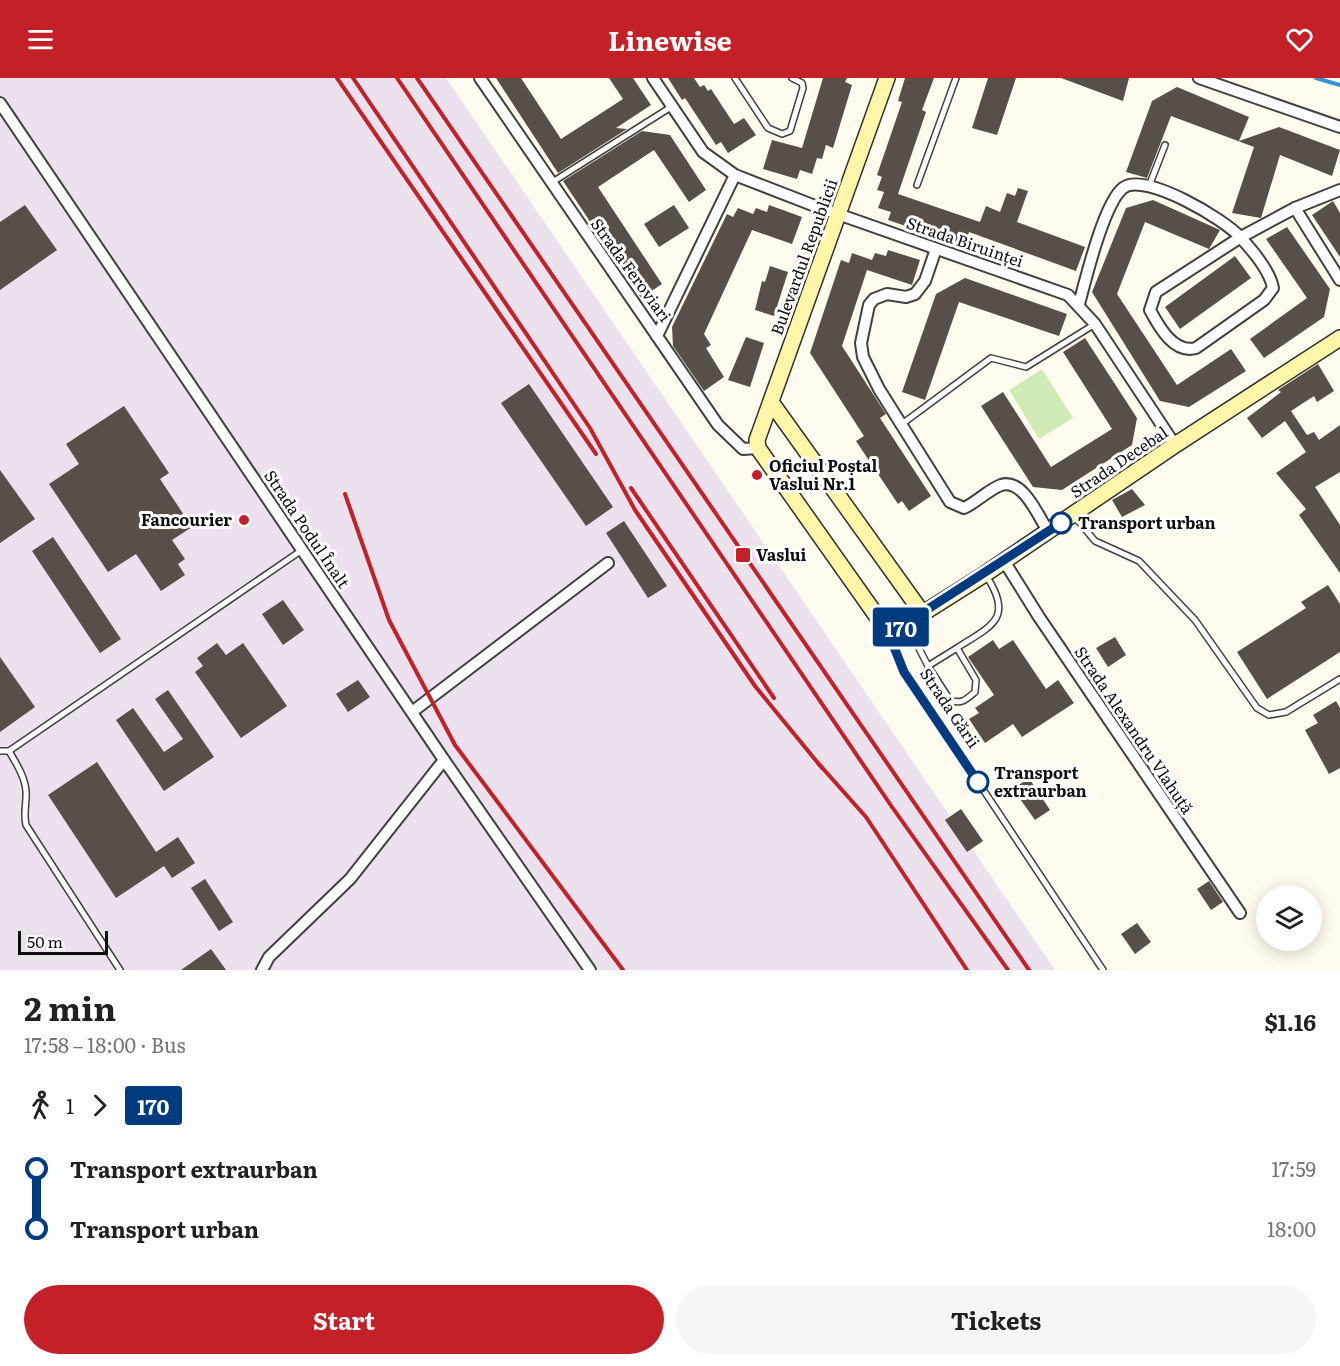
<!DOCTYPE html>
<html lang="en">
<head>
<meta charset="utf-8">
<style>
	body { margin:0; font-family:Literata,serif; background:#f6f6f6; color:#202124; height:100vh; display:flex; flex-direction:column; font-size:22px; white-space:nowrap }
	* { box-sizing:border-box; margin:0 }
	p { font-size:20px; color:#757577 }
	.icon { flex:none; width:33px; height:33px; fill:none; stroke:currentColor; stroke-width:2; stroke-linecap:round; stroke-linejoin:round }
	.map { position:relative; height:892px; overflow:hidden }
	.sheet { display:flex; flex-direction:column; background:#fff; flex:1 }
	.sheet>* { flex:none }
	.badge { padding:0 12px; border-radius:4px; font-size:21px; line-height:39px }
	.fabs { position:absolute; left:1256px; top:807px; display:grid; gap:12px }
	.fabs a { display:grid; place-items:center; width:66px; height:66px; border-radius:50%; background:#fff; box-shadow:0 3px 15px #0003; font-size:30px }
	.scale { position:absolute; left:18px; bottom:15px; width:90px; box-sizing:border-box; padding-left:6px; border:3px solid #0e0e0e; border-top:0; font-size:16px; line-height:21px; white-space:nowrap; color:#0e0e0e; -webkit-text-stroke:4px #fff; paint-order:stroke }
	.map>.badge { position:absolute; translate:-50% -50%; box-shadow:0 0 0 3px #fff }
	.legs { display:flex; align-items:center; gap:9px; height:66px; padding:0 24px; font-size:20px }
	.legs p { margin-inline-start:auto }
	.overview { display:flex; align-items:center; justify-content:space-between; height:102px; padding:0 24px }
	h1 { font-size:33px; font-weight:700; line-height:45px }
	.primary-button { display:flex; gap:12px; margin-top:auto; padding:12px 24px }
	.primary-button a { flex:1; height:69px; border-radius:36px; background:#c32027; color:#fff; font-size:24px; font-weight:700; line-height:69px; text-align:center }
	.primary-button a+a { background:#f6f6f6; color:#202124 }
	ul { padding:0 24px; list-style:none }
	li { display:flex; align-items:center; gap:21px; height:60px; font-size:22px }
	li i { display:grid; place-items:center; width:9px; height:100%; margin:0 8px; background:currentColor }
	li i::after { content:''; width:15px; height:15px; margin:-8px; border:4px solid; border-radius:50%; background:#fff }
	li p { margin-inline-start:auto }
	li:first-child i { background:linear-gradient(#0000 50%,currentColor 0) }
	li:last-child i { background:linear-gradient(currentColor 50%,#0000 0) }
	header { display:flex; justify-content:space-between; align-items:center; height:78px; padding:0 24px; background:#c32027; color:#fff; font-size:27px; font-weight:700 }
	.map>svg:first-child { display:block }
	.industrial { fill:#ece2ed }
	.green { fill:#d1ebb7 }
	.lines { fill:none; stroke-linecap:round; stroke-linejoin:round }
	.stream { stroke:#3692d2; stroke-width:4 }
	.building { fill:#574f4a }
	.lane-casing { stroke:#414141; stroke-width:8 }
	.street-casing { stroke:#414141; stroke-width:14 }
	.secondary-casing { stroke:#303030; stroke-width:18 }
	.lane { stroke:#fff; stroke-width:5 }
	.street { stroke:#fff; stroke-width:10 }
	.secondary { stroke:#fff6aa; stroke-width:15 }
	.rail { stroke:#c32027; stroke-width:4 }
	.line-1-casing { stroke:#fff; stroke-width:14 }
	.line-1 { stroke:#003b80; stroke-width:9 }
	.poi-dot { fill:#c32027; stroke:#fff; stroke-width:2 }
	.stop-1-dot { fill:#fff; stroke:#003b80; stroke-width:3 }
	.labels { text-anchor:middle; stroke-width:6; stroke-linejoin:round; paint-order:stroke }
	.street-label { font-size:16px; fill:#0e0e0e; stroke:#fff }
	.poi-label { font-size:16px; font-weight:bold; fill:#0e0e0e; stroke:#fff; text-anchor:start }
	.stop-label { font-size:16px; font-weight:bold; fill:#0e0e0e; stroke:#fff; text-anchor:start }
</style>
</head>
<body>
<header><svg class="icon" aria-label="menu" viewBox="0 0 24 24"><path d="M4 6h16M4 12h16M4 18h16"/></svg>Linewise<svg class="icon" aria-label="heart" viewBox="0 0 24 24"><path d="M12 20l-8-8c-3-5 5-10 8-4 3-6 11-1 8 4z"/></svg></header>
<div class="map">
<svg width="1340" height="892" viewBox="0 0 1340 892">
	<rect width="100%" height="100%" fill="#fffcef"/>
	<!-- industrial -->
	<polygon class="industrial" points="0,0 446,0 1055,892 0,892"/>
	<!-- green -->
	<polygon class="green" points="1042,291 1073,340 1039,361 1009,312"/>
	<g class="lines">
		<!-- stream -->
		<polyline class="stream" points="1316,0 1340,7"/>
	</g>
	<!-- building -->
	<g class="building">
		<polygon points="496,0 521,0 561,61 623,21 609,0 633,0 651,27 616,50 627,51 558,95"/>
		<polygon points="668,0 694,0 700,9 704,7 708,13 711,11 734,46 744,40 756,57 728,75 721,64 716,67 685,20 682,22"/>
		<polygon points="823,0 847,0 845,4 852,7 833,70 826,67 822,81 817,80 812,96 800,92 797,101 763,91 772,62 802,70"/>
		<polygon points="905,0 934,0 922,32 926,34 898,116 980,144 986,128 1000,134 1007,115 1015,118 1018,110 1028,113 1017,144 1085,169 1076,193 969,154 964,168 888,142 891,134 878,130 884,114 877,112 882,99 877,97 902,24 898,23"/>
		<polygon points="988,0 1016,0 997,57 972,50"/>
		<polygon points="1061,0 1129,0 1123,23"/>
		<polygon points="1177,9 1249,39 1239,63 1279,49 1340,72 1332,98 1280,77 1261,140 1232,135 1254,69 1171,38 1147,100 1126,94 1152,23"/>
		<polygon points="642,53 670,57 706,112 689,124 654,72 598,109 662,206 641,220 563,103"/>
		<polygon points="1153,122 1220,152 1209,171 1145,144 1117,216 1177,307 1231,271 1246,293 1189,329 1160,323 1092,214 1126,130"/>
		<polygon points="1333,123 1340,135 1340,179 1312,137"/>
		<polygon points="25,127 57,172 0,212 0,144"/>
		<polygon points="674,127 689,150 659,169 644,146"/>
		<polygon points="769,127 802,139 792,166 752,152 704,256 711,267 706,270 724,299 704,313 673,268 672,249 727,136 733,139 738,130 753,136 756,130 767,134"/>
		<polygon points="1287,149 1330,211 1324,239 1264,280 1250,261 1307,220 1266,161"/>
		<polygon points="888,172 920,182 912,207 867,192 842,268 886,336 880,340 931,418 909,433 902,423 898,426 856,363 864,358 810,275 841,182 849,185 852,175 872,182 875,175 886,178"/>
		<polygon points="1235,178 1251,200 1180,251 1165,229"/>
		<polygon points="770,188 788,194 774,238 755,232 762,203 765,204"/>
		<polygon points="965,200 1067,236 1059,258 959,224 925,322 902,314 936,216"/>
		<polygon points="746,259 764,265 750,309 728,302"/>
		<polygon points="1085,260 1137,340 1132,367 1062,412 1033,409 981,328 1003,314 1051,389 1112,351 1063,274"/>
		<polygon points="1318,286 1334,313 1317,324 1314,318 1291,333 1307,357 1314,354 1319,362 1340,347 1340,394 1315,409 1340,447 1340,495 1299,437 1306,431 1276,395 1306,374 1285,343 1262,360 1247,340 1281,314 1278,312"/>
		<polygon points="529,306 613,429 586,448 501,325"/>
		<polygon points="124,328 169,395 160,401 192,449 172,462 185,481 178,486 185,497 161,513 136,476 108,494 49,406 79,386 66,366"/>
		<polygon points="0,392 35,441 0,465"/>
		<polygon points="1132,411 1145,427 1122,439 1112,422"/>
		<polygon points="624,443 667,508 648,520 606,455"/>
		<polygon points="53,459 121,561 100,575 32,473"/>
		<polygon points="1328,507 1340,526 1340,574 1267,621 1237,574 1306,530 1301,524"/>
		<polygon points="283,522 304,552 283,567 262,536"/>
		<polygon points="1115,559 1126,577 1108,589 1096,570"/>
		<polygon points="993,562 999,571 1013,562 1046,611 1058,602 1074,625 1022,659 1013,646 985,665 969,641 979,635 975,630 994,617 968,579"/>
		<polygon points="217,565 226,577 243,565 287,628 241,660 195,594 203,588 197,580"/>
		<polygon points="0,579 35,629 0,654"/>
		<polygon points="358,602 370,619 348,634 336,616"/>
		<polygon points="168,612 214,679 164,713 116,642 133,630 164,674 183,661 155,621"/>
		<polygon points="1336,623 1340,630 1340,690 1329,696 1305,652 1318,645 1313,637"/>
		<polygon points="97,684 156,774 178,759 195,785 172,800 164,788 116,820 48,717"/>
		<polygon points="1029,700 1050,732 1035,742 1013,711"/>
		<polygon points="961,731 983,763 967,774 945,742"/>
		<polygon points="205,801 233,844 219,853 191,810"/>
		<polygon points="1209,803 1223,824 1211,832 1197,811"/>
		<polygon points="1137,845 1151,864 1135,876 1121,856"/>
		<polygon points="211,871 226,892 181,892"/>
	</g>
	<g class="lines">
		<defs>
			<g id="lane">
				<polyline points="735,0 768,50 782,56 790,53 803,10 802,5 792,0"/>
				<polyline points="551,105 671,29"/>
				<polyline points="917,107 956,0"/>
				<polyline points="1149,108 1165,67"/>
				<polyline points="902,346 991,280 1026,289 1095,246"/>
				<polyline points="1074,438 1095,463 1139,483 1195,542 1257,630 1269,637 1286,634 1340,601"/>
				<path d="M907,547L928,588L950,622C961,627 967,621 975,614L976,602L957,570C991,548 1014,541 987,499"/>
				<polyline points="888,555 905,594 1103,892"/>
				<polyline points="928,588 957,570"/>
				<polyline points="0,673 9,673 302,472"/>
				<path d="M9,673C16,685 25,699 26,713C27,725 23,734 26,747L120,892"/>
			</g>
			<g id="street">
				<polyline points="480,0 718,347 743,371 758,370"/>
				<polyline points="653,0 703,74 735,97 815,128 1068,217 1095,246 1175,367"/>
				<polyline points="1199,0 1340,49"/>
				<polyline points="0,25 444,682 590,892"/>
				<polyline points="1295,130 1340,202"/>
				<path d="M936,171L925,203L915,216L906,219L887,216L874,221L869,227L861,265L863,279L879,311L950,424L964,430C977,424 988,412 1001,407C1023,400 1038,438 1048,453"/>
				<path d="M1079,226C1086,200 1104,125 1123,110C1144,93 1226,142 1241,160C1253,173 1270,193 1273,210L1264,222L1196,270C1174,276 1159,249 1150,232L1156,214L1241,159L1295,130L1340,112"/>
				<polyline points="657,258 735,97"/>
				<polyline points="1004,483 1039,539 1240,835"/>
				<polyline points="412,634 608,485"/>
				<polyline points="262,892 269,879 350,801 444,682"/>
			</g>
			<g id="secondary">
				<polyline points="887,0 757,362 758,370 888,554 906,546 985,496 1175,367 1340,260"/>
				<polyline points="771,324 923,536"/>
			</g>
		</defs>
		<!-- lane casing -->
		<use href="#lane" class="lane-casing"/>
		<!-- street casing -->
		<use href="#street" class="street-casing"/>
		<!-- secondary casing -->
		<use href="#secondary" class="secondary-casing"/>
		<!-- lane -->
		<use href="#lane" class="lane"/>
		<!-- street -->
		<use href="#street" class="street"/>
		<!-- secondary -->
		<use href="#secondary" class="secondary"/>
		<!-- rail -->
		<g class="rail">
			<polyline points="337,0 596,376"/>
			<polyline points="353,0 590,350 635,432 755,608 822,690"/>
			<polyline points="397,0 892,729 1008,892"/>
			<polyline points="417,0 1029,892"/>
			<polyline points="631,410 774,620"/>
			<polyline points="345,416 389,542 455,667 623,892"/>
			<polyline points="818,685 866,739 967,892"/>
		</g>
	</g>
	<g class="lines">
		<defs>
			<polyline id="line-1" points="978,704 904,594 888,554 897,551 1061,445"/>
		</defs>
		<!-- line-1 casing -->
		<use href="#line-1" class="line-1-casing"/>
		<!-- line-1 -->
		<use href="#line-1" class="line-1"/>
	</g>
	<!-- markers -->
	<g class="poi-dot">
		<circle cx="757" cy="397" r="6"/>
		<circle cx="244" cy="442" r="6"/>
		<rect x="735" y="469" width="16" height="16" rx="3"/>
	</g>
	<g class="stop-1-dot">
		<circle cx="1061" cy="445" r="10"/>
		<circle cx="978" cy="704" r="10"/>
	</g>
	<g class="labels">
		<!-- street labels -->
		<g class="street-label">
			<text transform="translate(965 164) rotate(19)" y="6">Strada Biruinței</text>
			<text transform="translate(804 179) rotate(-70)" y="6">Bulevardul Republicii</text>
			<text transform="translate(631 192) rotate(54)" y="6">Strada Feroviari</text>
			<text transform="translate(1119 384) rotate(-34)" y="6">Strada Decebal</text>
			<text transform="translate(307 451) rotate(56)" y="6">Strada Podul Înalt</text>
			<text transform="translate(950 630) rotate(56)" y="6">Strada Gării</text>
			<text transform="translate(1134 652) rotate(56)" y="6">Strada Alexandru Vlahuță</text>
		</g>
		<!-- poi labels -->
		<g class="poi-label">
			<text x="769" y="394">Oficiul Poștal<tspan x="769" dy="18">Vaslui Nr.1</tspan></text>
			<text x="232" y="448" text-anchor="end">Fancourier</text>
			<text x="756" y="483">Vaslui</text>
		</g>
		<!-- stop labels -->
		<g class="stop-label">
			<text x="1078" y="451">Transport urban</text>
			<text x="994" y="701">Transport<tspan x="994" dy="18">extraurban</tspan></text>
		</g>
	</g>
</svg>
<div class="fabs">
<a><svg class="icon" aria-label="layers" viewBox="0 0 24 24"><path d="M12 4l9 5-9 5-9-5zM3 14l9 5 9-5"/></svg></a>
</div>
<div class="scale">50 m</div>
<b class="badge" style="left:901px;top:549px;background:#003b80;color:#fff">170</b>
</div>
<section class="sheet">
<div class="overview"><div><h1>2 min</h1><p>17:58 – 18:00 · Bus</p></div><b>$1.16</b></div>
<div class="legs"><svg class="icon" aria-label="walk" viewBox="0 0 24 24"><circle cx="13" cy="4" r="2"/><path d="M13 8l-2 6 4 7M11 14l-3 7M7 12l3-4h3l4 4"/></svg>1<svg class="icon" aria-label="forward" viewBox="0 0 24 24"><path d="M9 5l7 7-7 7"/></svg><b class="badge" style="background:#003b80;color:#fff">170</b></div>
<ul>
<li><i style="color:#003b80"></i><b>Transport extraurban</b><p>17:59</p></li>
<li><i style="color:#003b80"></i><b>Transport urban</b><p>18:00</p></li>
</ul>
<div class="primary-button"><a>Start</a><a>Tickets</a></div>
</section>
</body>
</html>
